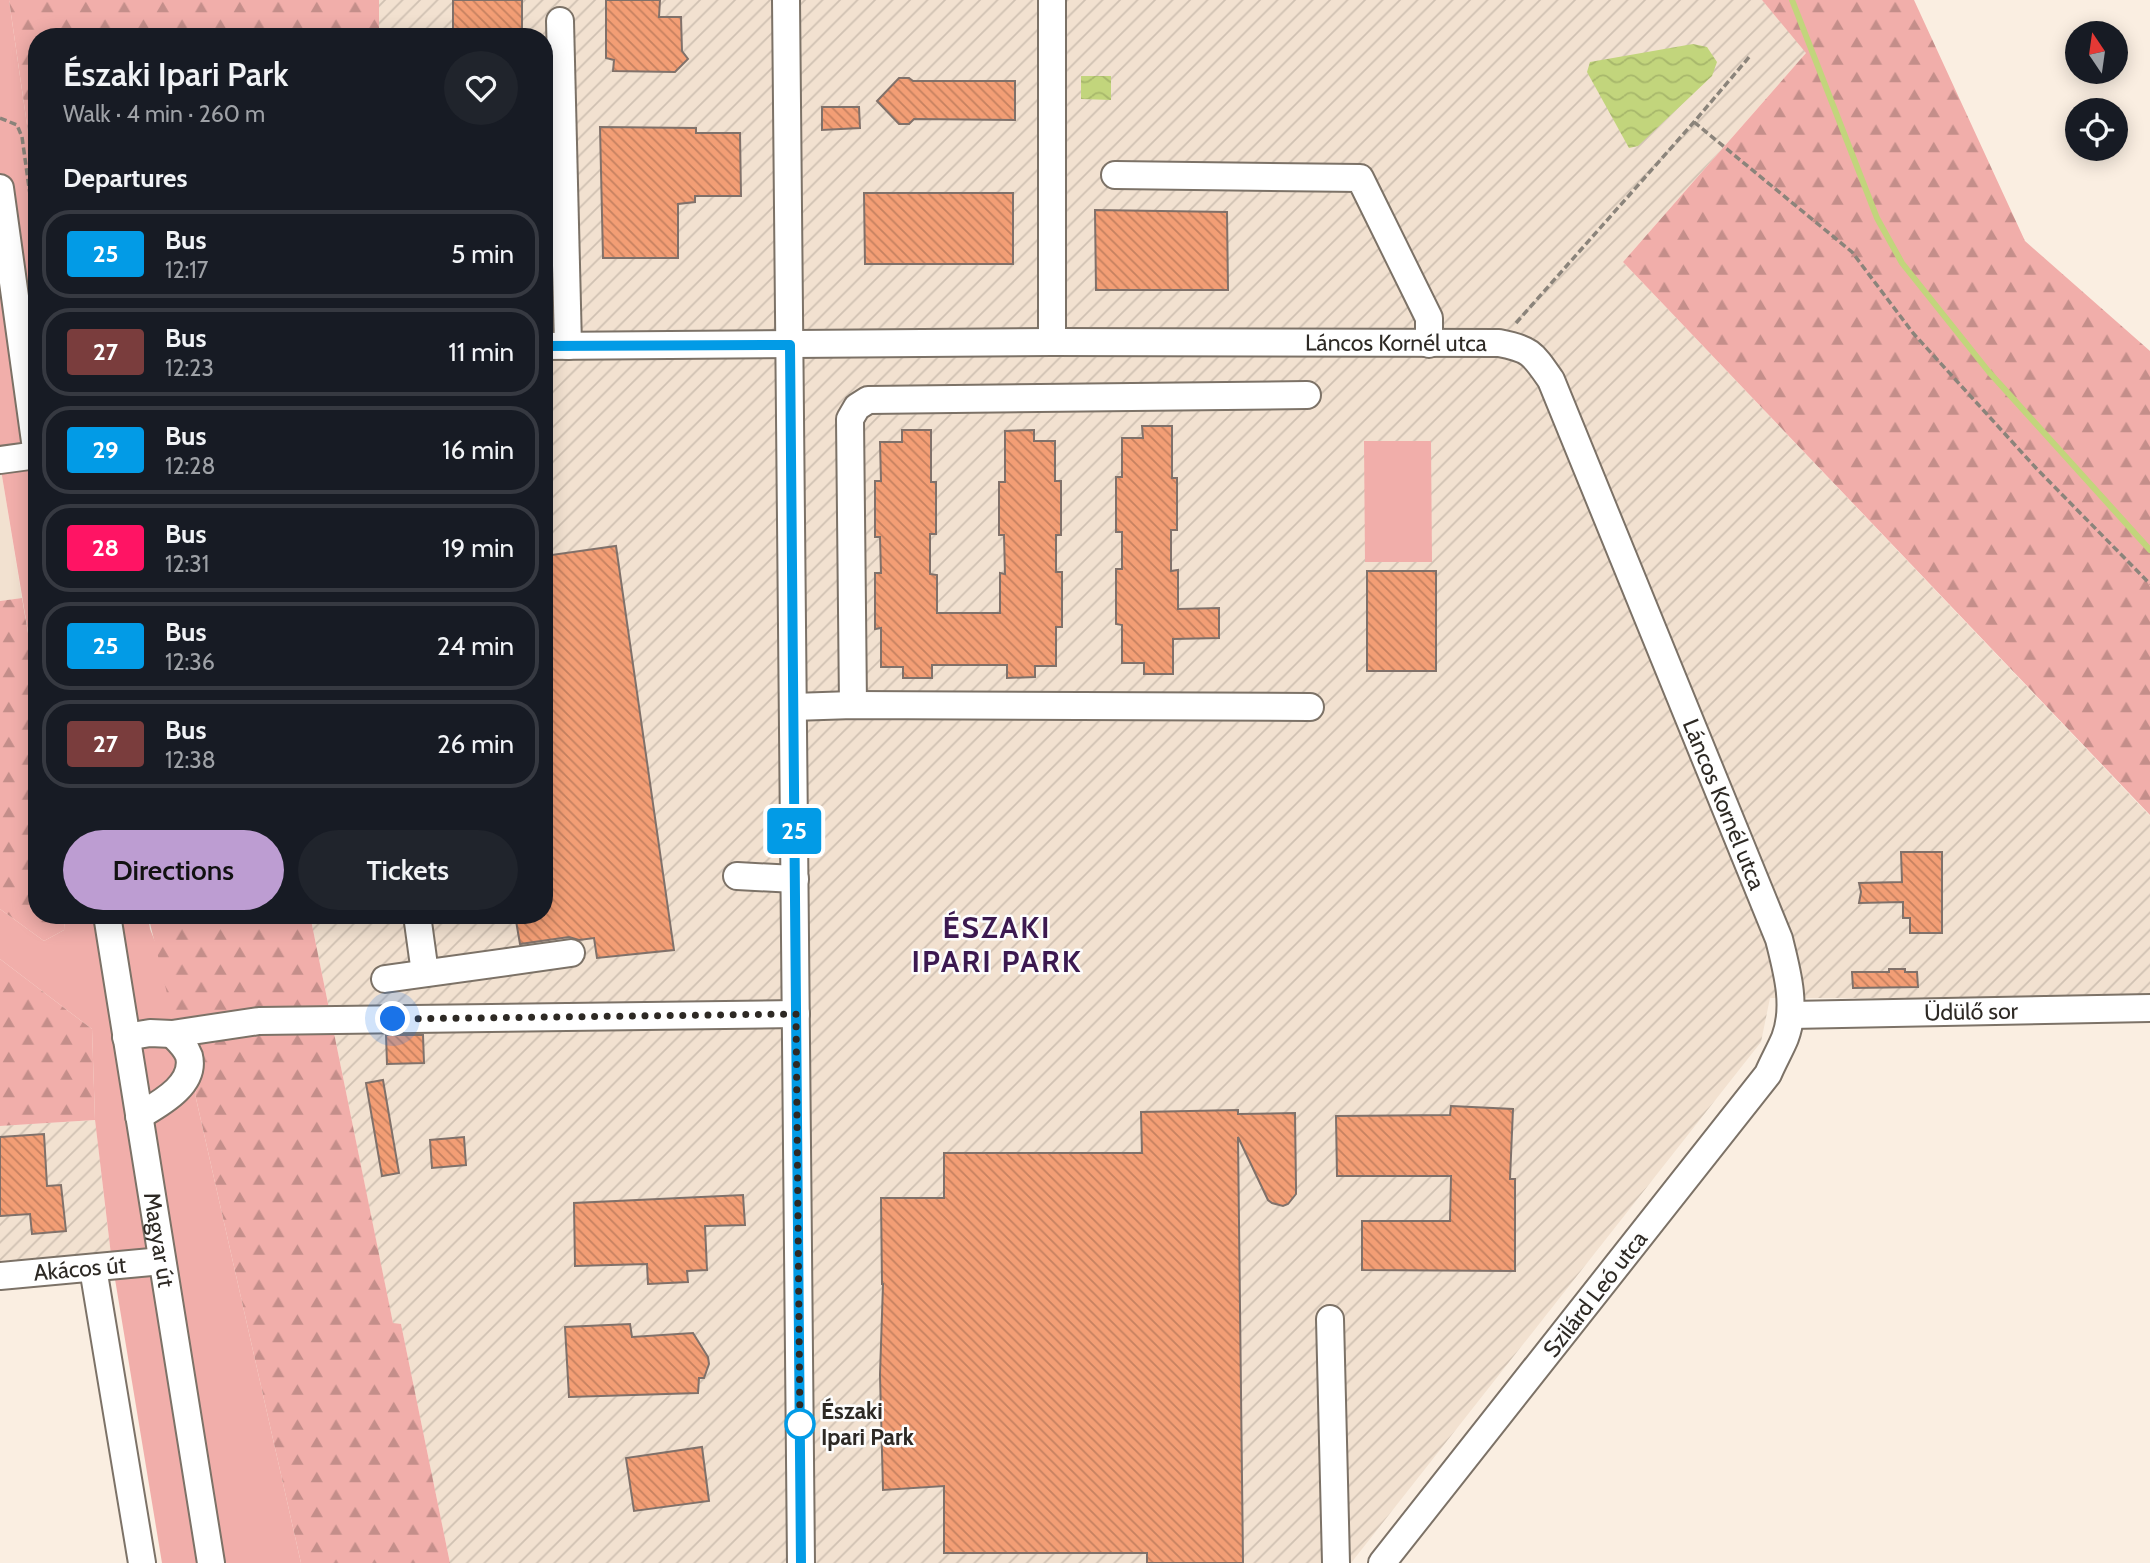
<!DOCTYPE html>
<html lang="en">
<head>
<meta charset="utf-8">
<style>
	body { margin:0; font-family:Cabin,sans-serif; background:#20242c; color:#f1f3f6; height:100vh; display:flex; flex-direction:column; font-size:26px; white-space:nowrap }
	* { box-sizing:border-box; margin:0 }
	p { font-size:23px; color:#9ea1a6 }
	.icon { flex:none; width:38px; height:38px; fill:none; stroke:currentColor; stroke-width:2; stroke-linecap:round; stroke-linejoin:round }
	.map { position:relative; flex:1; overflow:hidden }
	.side { position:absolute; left:28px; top:28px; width:525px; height:896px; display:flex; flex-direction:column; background:#171b24; border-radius:28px; box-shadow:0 4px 18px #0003 }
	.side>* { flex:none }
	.badge { padding:0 14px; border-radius:5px; font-size:24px; line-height:46px }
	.needle { width:46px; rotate:347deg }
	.buttons { position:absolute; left:2065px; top:21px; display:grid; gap:14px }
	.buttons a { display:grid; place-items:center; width:63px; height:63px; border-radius:50%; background:#171b24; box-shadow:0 4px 18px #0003; font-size:35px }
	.you { position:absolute; width:35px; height:35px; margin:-18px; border:5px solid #fff; border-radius:50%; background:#1a73e8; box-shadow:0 0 0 10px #1a73e833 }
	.map>.badge { position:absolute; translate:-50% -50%; box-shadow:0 0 0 4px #fff }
	h2 { padding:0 35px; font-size:26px; line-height:63px }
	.round { display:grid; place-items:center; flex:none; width:74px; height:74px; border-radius:37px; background:#20242c }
	.summary { display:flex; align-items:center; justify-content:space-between; height:119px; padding:0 35px }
	h1 { font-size:33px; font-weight:600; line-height:52px }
	.cta { display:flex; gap:14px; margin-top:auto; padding:14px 35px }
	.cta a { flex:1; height:80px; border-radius:42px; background:#bd9dd2; color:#111; font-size:28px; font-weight:600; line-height:80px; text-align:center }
	.cta a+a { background:#20242c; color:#f1f3f6 }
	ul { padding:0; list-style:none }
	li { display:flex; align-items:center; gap:21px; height:88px; margin:0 14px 10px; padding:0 21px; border:4px solid #363941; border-radius:28px }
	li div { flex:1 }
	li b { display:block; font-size:26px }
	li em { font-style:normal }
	li .badge { min-width:77px; font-weight:700; text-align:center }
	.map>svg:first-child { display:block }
	.built { fill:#f2e1d0 }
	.industrial { fill:url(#industrial-furrows) }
	.grass { fill:#f1aeaa }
	.forest { fill:url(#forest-firs) }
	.water { fill:url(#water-waves) }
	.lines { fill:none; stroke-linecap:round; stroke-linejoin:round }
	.stream { stroke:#c2d57c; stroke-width:6 }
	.building { fill:url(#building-back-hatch); stroke:#80716a; stroke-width:2 }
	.minor-casing { stroke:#7c7267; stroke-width:30 }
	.path { stroke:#8b847b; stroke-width:3.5; stroke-dasharray:7 3.5; stroke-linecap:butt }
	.minor { stroke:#fff; stroke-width:26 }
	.line-casing { stroke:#fff; stroke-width:16 }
	.line { stroke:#029be6; stroke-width:10 }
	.walk { stroke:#2d2924; stroke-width:7; stroke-dasharray:0 12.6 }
	.stop-dot { fill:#fff; stroke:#029be6; stroke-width:3.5 }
	.labels { text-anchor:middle; stroke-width:5; stroke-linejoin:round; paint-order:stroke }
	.street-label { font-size:23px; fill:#2d2924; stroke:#fdfdfd }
	.stop-label { font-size:23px; font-weight:bold; fill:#2d2924; stroke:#fdfdfd; text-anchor:start }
	.district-label { font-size:30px; font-weight:bold; letter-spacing:2px; fill:#3c1950; stroke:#fdfdfd }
</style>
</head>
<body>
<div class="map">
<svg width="2150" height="1563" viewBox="0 0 2150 1563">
	<defs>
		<pattern id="industrial-furrows" width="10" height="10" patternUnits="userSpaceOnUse" patternTransform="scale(1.75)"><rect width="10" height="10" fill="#f2e1d0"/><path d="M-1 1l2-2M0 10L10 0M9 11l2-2" fill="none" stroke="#d0c1b2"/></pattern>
		<pattern id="forest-firs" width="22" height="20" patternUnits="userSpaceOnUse" patternTransform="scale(1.75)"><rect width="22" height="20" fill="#f1aeaa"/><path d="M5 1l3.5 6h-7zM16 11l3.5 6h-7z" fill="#c48e8a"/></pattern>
		<pattern id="water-waves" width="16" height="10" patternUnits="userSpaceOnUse" patternTransform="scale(1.75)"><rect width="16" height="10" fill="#c2d57c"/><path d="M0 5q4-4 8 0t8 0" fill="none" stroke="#a7b76b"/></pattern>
		<pattern id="building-back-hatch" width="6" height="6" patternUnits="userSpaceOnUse" patternTransform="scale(1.75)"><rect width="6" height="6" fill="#f39e75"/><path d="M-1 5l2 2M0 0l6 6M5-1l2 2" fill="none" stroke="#c58160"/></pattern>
	</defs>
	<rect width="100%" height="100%" fill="#faeee1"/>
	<!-- built -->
	<polygon class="built" points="0,464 22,598 0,601"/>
	<!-- industrial -->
	<g class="industrial">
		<polygon points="379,0 1762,0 1807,52 1623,262 2150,816 2150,998 1770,998 1761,1042 1351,1563 450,1563 401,1324 393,1324 310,915 544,915 544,37 379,37"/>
		<polygon points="95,1120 111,1255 0,1265 0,1126"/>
	</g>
	<!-- grass -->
	<g class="grass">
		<polygon points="0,0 9,0 37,194 37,686 0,464"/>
		<polygon points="1364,441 1431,441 1432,562 1365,562"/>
		<polygon points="0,909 44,941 64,930 65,915 148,915 150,929 200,1054 201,1076 195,1094 301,1563 162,1563 111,1255 95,1120 92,1029 0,959"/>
	</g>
	<!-- forest -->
	<g class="forest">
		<polygon points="9,0 379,0 379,37 37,37 37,194"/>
		<polygon points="1762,0 1914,0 2025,241 2150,351 2150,815 1623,262 1806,53"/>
		<polygon points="22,598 37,686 37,915 65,915 64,930 44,941 0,909 0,601"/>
		<polygon points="148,915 310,915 393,1323 401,1324 450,1563 301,1563 195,1094 201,1076 200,1054 192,1034 172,1014"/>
		<polygon points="0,959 92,1029 95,1120 0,1126"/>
	</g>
	<!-- water -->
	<g class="water">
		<polygon points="1693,44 1707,47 1717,62 1712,76 1638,146 1629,148 1587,72 1590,62"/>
		<polygon points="1081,76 1111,76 1111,100 1081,99"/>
	</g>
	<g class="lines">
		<!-- stream -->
		<polyline class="stream" points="1792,0 1877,218 1902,263 1989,372 2150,550"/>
	</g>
	<!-- building -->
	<g class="building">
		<rect x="453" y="0" width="69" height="37"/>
		<polygon points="606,0 660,0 659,17 681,17 682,51 688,59 675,72 613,71 614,60 606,58"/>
		<polygon points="899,78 909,78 913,81 1015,81 1015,120 914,119 909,124 899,124 877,101"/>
		<polygon points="822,107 859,107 860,128 822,130"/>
		<polygon points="600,127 696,128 696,133 740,133 741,196 695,196 695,202 678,204 678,258 603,258"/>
		<polygon points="864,193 1013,193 1013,264 865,264"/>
		<polygon points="1095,210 1227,212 1228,290 1096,290"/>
		<polygon points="1142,426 1172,426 1172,478 1177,478 1177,530 1171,530 1171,571 1178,570 1178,609 1219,608 1219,638 1173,639 1173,674 1144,674 1144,663 1122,663 1122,625 1116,624 1116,569 1122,569 1122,532 1116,532 1116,477 1122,477 1122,438 1143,438"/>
		<polygon points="902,430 931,430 931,482 936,482 936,534 930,534 930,574 937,575 937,613 1000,613 1000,573 1005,574 1004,535 999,535 999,482 1005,482 1005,431 1034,430 1034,441 1055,441 1055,481 1061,481 1061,535 1056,535 1056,572 1062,572 1062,627 1056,627 1056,666 1035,666 1035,677 1007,678 1007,665 932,665 932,678 903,678 903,667 881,667 881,628 875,629 875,573 881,573 880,537 875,537 875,481 881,481 880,442 902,442"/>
		<polygon points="616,546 674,950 597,958 594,938 579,940 569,937 520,944 515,915 544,915 544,556"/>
		<rect x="1367" y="571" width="69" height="100"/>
		<polygon points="1901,852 1942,852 1942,933 1910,933 1910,918 1903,918 1903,902 1859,903 1861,892 1859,883 1902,882"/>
		<polygon points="1889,969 1905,969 1905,972 1917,972 1918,987 1853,988 1852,972 1889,972"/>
		<polygon points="386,1035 423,1035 424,1063 387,1064"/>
		<polygon points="383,1080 399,1173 382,1176 366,1083"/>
		<polygon points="1451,1106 1513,1109 1510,1179 1515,1179 1515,1271 1362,1270 1362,1221 1450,1221 1451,1176 1337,1176 1336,1116 1450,1115"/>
		<polygon points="1238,1110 1238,1114 1295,1113 1296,1187 1296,1194 1288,1204 1283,1206 1272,1203 1268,1200 1238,1137 1243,1563 1147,1563 1147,1553 944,1553 944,1486 883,1490 880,1375 883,1284 882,1284 881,1198 944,1198 944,1153 1142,1153 1141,1112"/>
		<polygon points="44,1134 47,1186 61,1185 66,1231 32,1234 30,1214 0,1216 0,1137"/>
		<polygon points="464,1137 466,1165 432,1168 430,1140"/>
		<polygon points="743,1195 745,1225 705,1226 707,1270 687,1271 688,1282 648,1284 647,1264 575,1266 574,1203"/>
		<polygon points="630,1324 632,1337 693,1333 708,1357 709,1364 704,1378 699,1378 698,1393 569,1397 565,1327"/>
		<polygon points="702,1447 709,1501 634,1511 626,1458"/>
	</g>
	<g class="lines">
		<defs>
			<g id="minor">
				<polyline points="786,0 801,1563"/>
				<polyline points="1052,0 1052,342"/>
				<polyline points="560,21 568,346"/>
				<polyline points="1115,175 1360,178 1429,318 1429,344"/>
				<polyline points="0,188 37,456"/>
				<path id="s1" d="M544,346L1052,342L1499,343C1531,349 1533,354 1551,380L1779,939C1787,971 1797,1006 1785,1038C1780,1050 1773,1062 1768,1074L1382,1563"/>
				<polyline points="0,460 37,455"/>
				<polyline points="853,705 850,419 857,407 868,400 1307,395"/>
				<polyline points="793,707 853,705 1310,707"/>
				<polyline points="737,876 795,879"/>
				<path id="s2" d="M107,915L211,1563"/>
				<polyline points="417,915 425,973"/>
				<polyline points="385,979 571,953"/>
				<path id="s3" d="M1791,1015L2150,1008"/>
				<polyline points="126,1037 150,1033 172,1034 259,1021 796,1014"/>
				<path d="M139,1116C159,1104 196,1085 189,1056C186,1047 178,1040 172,1034"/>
				<polyline points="93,1268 142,1563"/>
				<path id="s4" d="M0,1276L162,1261"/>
				<polyline points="1330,1319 1336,1563"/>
			</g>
		</defs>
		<!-- minor casing -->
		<use href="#minor" class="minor-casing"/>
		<!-- path -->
		<g class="path">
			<polyline points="0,118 17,125 22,137 37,245"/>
			<polyline points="1694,122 1852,252 1913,333 2036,468 2150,584"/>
			<polyline points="1516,323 1694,122 1750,56"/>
		</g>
		<!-- minor -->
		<use href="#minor" class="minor"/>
	</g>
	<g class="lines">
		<defs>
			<polyline id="line" points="544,346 790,345 801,1563"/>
		</defs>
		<!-- line casing -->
		<use href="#line" class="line-casing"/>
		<!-- line -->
		<use href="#line" class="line"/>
		<!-- walk -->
		<polyline class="walk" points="393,1019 796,1014 800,1426 800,1424"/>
	</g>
	<!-- markers -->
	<circle class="stop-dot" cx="800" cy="1424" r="14"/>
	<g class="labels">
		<!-- street labels -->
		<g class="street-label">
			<text dy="8" stroke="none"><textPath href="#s1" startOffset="852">Láncos Kornél utca</textPath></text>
			<text dy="8" stroke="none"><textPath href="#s1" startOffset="1480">Láncos Kornél utca</textPath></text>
			<text dy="8" stroke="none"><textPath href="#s3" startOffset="180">Üdülő sor</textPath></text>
			<text dy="8" stroke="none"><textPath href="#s2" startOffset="329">Magyar út</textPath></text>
			<text dy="8" stroke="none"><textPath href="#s4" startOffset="80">Akácos út</textPath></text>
			<text transform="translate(1595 1294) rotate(-52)" y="8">Szilárd Leó utca</text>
		</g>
		<!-- stop labels -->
		<g class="stop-label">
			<text x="821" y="1419">Északi<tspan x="821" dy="26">Ipari Park</tspan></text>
		</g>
		<!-- district labels -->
		<g class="district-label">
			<text x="997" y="938">ÉSZAKI<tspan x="997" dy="34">IPARI PARK</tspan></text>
		</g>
	</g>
</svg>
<div class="buttons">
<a><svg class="needle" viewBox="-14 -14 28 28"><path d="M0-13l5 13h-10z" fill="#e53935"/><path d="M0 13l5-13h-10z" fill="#9ea1a6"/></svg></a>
<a><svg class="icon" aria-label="locate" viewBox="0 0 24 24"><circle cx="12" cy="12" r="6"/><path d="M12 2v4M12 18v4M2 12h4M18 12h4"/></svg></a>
</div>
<div class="you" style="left:393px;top:1019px"></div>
<b class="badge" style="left:794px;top:831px;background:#029be6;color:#fff">25</b>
<section class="side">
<div class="summary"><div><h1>Északi Ipari Park</h1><p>Walk · 4 min · 260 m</p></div><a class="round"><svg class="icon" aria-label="heart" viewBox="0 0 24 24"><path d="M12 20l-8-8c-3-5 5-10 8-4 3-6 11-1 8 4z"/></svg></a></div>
<h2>Departures</h2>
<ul>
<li><span class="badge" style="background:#029be6;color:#fff">25</span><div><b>Bus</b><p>12:17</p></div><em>5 min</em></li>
<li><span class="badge" style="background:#7a3d3d;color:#fff">27</span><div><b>Bus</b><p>12:23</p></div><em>11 min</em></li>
<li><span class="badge" style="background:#029be6;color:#fff">29</span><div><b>Bus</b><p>12:28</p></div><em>16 min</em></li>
<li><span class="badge" style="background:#ff1464;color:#fff">28</span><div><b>Bus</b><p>12:31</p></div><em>19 min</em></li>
<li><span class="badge" style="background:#029be6;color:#fff">25</span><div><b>Bus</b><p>12:36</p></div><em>24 min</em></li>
<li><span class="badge" style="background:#7a3d3d;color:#fff">27</span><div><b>Bus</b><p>12:38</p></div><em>26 min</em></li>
</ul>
<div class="cta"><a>Directions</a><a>Tickets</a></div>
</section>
</div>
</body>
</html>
